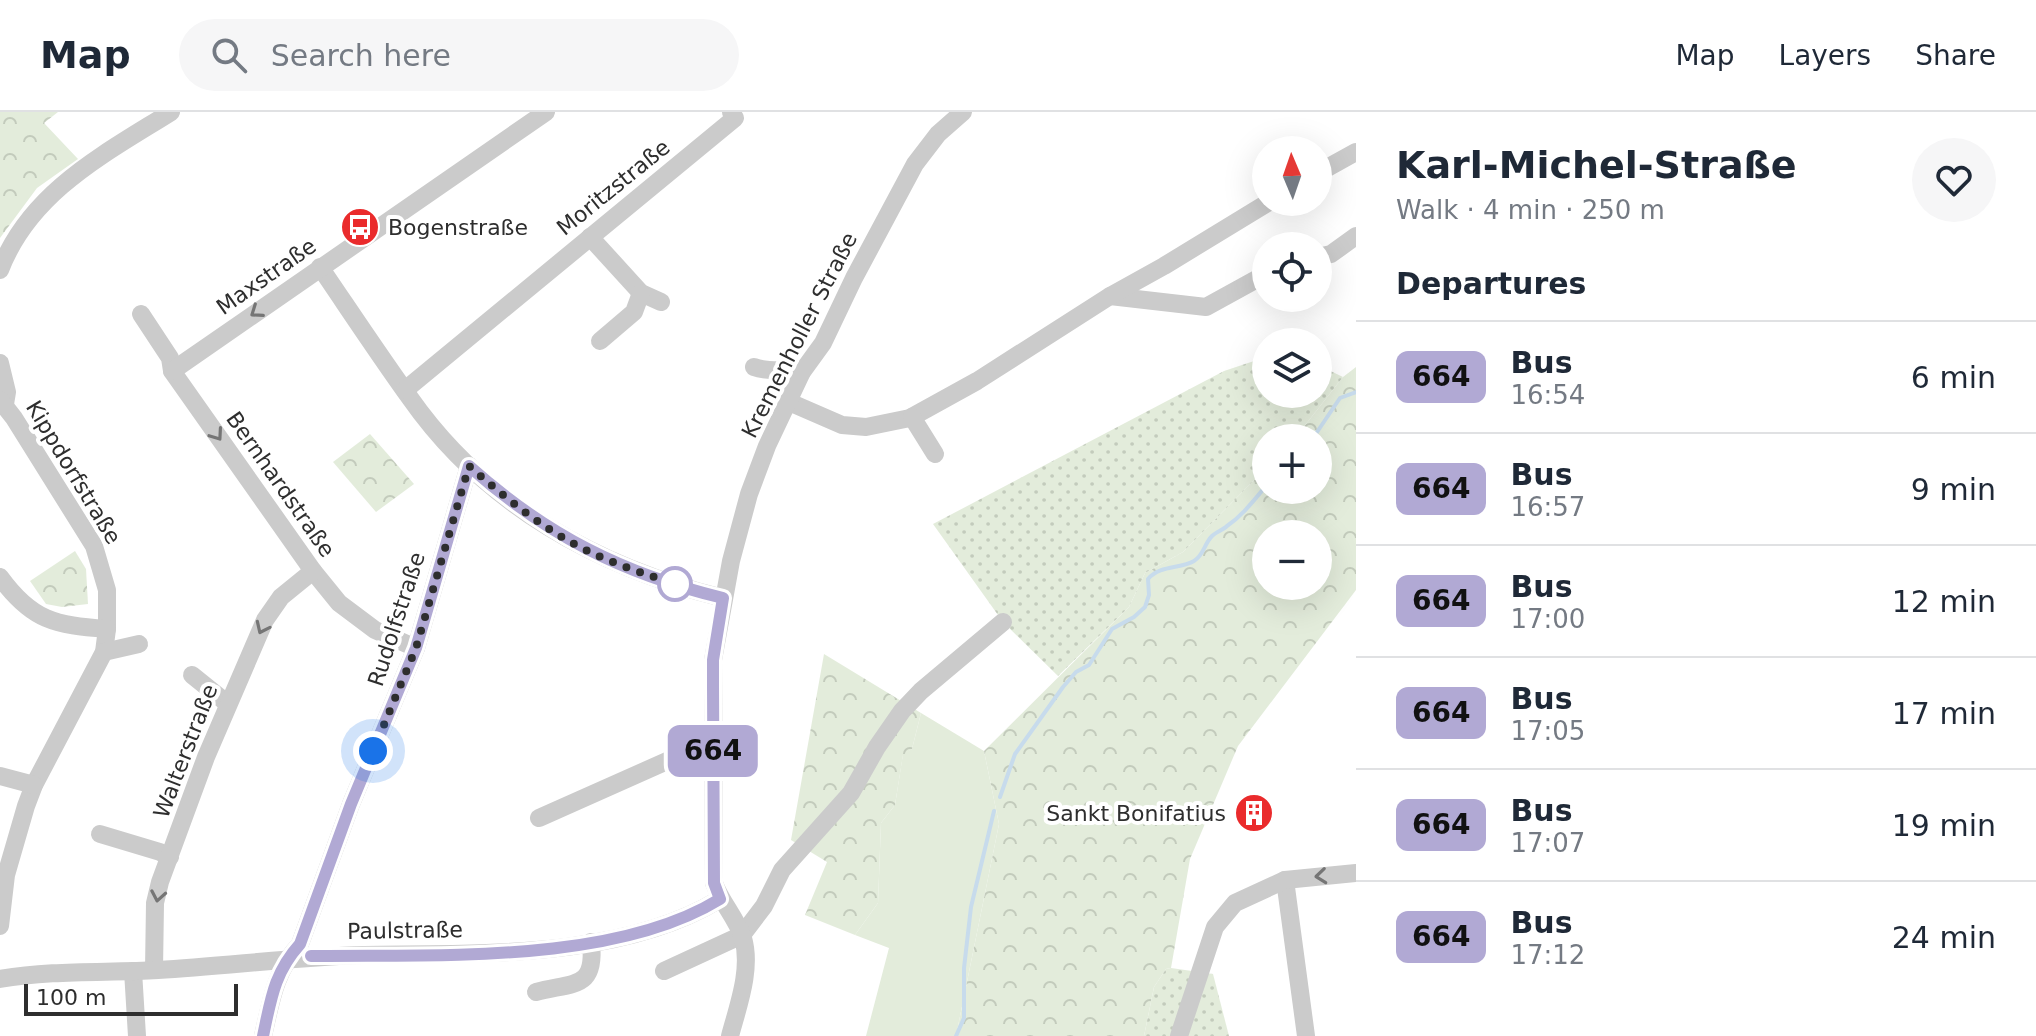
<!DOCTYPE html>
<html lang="en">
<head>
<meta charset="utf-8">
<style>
	body { margin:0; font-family:"DejaVu Sans",sans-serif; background:#f6f6f7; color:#1f2937; height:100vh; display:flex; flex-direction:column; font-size:30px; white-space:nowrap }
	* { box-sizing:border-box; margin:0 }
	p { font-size:26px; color:#747a83 }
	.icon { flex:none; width:44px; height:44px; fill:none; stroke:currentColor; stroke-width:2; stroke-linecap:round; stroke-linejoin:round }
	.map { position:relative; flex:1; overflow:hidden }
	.drawer { display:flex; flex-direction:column; background:#fff; width:680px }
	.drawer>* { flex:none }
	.badge { padding:0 16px; border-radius:12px; font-size:28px; line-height:52px }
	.needle { width:52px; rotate:358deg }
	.tools { position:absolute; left:1252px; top:24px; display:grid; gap:16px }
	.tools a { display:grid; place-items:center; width:80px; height:80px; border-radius:50%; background:#fff; box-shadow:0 8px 32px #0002; font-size:40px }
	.scale { position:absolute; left:24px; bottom:20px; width:214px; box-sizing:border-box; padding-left:8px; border:4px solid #2e2e2e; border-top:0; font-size:22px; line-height:28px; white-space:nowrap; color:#2e2e2e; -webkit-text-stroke:6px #fff; paint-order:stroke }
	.you { position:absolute; width:40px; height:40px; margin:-20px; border:6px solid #fff; border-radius:50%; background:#1a73e8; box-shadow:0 0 0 12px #1a73e833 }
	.map>.badge { position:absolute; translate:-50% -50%; box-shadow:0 0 0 4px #fff }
	h2 { padding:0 40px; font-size:30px; line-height:72px }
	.round { display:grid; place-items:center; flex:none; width:84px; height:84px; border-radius:42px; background:#f6f6f7 }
	.summary { display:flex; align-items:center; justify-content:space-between; height:136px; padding:0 40px }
	h1 { font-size:38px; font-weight:600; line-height:60px }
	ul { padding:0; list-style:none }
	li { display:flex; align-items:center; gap:24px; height:112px; padding:0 40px; border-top:2px solid #e0e1e3 }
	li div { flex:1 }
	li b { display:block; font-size:30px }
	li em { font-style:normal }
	li .badge { min-width:88px; font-weight:700; text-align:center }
	header { display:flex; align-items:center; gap:48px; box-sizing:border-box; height:112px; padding:0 40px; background:#fff; border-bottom:2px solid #e0e1e3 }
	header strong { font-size:38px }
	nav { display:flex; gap:44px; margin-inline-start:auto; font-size:28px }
	.search { width:560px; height:72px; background:#f6f6f7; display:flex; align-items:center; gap:20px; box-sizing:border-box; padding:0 28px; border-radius:44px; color:#747a83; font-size:30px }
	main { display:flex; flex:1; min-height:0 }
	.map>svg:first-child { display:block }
	.grass { fill:#e3ecdb }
	.forest { fill:url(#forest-crowns); fill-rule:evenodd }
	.garden { fill:url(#garden-dots) }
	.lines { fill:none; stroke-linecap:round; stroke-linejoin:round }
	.stream { stroke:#c7dbec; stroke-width:4 }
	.minor { stroke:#cbcbcb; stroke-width:18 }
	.oneway { stroke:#757575 }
	.line-casing { stroke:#fff; stroke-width:18 }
	.line { stroke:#b1a9d4; stroke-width:12 }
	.walk { stroke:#2e2e2e; stroke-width:8; stroke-dasharray:0 14.4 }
	.stop-dot { fill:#fff; stroke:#b1a9d4; stroke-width:4 }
	.labels { text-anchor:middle; stroke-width:8; stroke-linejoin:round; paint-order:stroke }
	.street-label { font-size:22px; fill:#2e2e2e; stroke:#fff }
	.poi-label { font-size:22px; fill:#2e2e2e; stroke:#fff; text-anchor:start }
</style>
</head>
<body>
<header>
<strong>Map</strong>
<div class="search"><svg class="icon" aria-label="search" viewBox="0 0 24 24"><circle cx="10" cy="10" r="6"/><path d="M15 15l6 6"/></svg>Search here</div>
<nav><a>Map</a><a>Layers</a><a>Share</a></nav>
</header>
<main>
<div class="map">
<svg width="1356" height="924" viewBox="0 0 1356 924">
	<defs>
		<pattern id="forest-crowns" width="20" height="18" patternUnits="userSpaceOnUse" patternTransform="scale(2)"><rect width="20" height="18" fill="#e3ecdb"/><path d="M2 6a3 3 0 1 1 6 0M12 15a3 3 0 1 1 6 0" fill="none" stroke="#c3cbbc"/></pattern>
		<pattern id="garden-dots" width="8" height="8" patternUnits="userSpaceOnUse" patternTransform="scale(2)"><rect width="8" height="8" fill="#e3ecdb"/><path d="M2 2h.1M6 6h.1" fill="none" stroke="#c3cbbc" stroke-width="1.8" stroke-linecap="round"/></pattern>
	</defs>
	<rect width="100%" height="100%" fill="#fff"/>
	<!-- grass -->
	<polygon class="grass" points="921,601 984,639 999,712 956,924 866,924 889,836 855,823 878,791 881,711 895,693 903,642 912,637"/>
	<!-- forest -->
	<g class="forest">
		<polygon points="0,0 58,0 44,11 78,47 37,76 0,126"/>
		<path d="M1356,255V478L1238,634L1190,747L1171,856L1166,857L1154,875L1144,924H956L999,712L984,639L1129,495L1145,461L1183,440L1266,356V378H1318V326H1295L1343,265ZM1266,422H1318V474H1266Z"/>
		<polygon points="370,322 414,372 376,400 333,350"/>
		<polygon points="75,439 86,457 88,492 62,495 46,492 30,469"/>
		<polygon points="824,542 921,601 912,637 903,643 895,693 881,711 878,791 855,823 805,803 827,750 791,728"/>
	</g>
	<!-- garden -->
	<g class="garden">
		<polygon points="1266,245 1266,282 1318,282 1318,253 1343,265 1295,326 1266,326 1266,356 1183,440 1145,461 1129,495 1058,564 1003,510 933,412 1224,259"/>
		<polygon points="1171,856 1213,862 1229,924 1144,924 1154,875 1166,857"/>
	</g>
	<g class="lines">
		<!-- stream -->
		<g class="stream">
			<polyline points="1313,326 1340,286 1356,280"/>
			<path d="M1000,685L1015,642L1063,575L1076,560L1089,553L1112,517L1134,505L1145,495L1149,483L1148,467C1160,453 1180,457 1194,449C1204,443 1204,432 1212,424C1216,420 1223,418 1227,414C1243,403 1254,388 1266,374"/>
			<polyline points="956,924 964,906 964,856 971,795 994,699"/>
		</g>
		<!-- minor -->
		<g class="minor">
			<polyline points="1318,61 1356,40"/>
			<polyline points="590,125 641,181 661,190"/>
			<polyline points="1318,145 1331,142 1356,124"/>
			<path d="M320,155C350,199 379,243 410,286C485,393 599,456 723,486"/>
			<path d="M0,158C30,80 104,42 171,0"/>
			<polyline points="1110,184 1206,195 1266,162"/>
			<polyline points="141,202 170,246 172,259 313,459 339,491 375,518 416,536"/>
			<polyline points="600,229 634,200 641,181"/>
			<polyline points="0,251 7,280 5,292"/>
			<path d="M754,255C770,261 785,256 802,260"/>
			<polyline points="172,259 546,0"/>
			<polyline points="405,278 735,6 731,0"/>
			<polyline points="0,288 14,306 94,434 107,478 107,517 104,540 34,673 26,694 6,763 0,814"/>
			<polyline points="789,290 842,313 866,315 910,306 977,269 1110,184 1164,154 1269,90"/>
			<polyline points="912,305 935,342"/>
			<path d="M0,465C32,509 55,513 107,517"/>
			<polyline points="104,540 139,532"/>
			<polyline points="192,563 228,592"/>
			<polyline points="0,664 34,673"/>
			<polyline points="539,706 703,633 714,632"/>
			<polyline points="100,722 160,740 170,745"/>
			<polyline points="1285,768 1306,924"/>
			<polyline points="154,858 155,791 160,770 206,645 265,508 281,485 313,459"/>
			<polyline points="133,859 137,924"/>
			<polyline points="664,859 742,823 764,794 782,758 851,681 877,635 902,599 921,579 1003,510"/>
			<path d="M0,867C52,858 106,861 158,858C227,854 295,845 364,843C477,841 620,848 720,787"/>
			<path d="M536,880C575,870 596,877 591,830"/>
			<path d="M263,924C271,889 275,859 300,832L351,692L416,536L469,354"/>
			<path d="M730,924C738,894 752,857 743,826C737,807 721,790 714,771L713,548L731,449L749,382L767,334L802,260L823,231L854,166L915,52L938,22L963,0"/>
			<polyline points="1179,924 1215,815 1235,791 1285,768 1356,761"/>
		</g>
	</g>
	<!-- one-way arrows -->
	<defs><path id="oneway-chevron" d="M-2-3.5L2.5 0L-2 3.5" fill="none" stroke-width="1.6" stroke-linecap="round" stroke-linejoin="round" transform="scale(2)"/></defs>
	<g class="oneway">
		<use href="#oneway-chevron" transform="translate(256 200) rotate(145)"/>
		<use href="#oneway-chevron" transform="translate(217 323) rotate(55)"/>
		<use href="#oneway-chevron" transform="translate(262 516) rotate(115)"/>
		<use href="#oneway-chevron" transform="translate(1321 764) rotate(174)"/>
		<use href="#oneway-chevron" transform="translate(158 784) rotate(100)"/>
	</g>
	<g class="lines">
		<defs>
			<path id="line" d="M263,924C271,887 274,861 300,832L351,692L416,536L469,354C546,423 623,462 723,486L713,548V574L714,771L720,787C613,853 434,842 311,844"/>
		</defs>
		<!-- line casing -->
		<use href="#line" class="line-casing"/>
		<!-- line -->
		<use href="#line" class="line"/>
		<!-- walk -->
		<path class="walk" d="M373,639L416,536L469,354C506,386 545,419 590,440C617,453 648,463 675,472"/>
	</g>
	<!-- icons -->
	<defs>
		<symbol id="bus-disc" viewBox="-11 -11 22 22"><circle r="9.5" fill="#ea2b2c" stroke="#fff"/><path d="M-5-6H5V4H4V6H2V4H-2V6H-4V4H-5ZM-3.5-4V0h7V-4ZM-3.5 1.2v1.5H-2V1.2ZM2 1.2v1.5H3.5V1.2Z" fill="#fff"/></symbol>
		<symbol id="building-disc" viewBox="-11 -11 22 22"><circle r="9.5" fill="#ea2b2c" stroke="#fff"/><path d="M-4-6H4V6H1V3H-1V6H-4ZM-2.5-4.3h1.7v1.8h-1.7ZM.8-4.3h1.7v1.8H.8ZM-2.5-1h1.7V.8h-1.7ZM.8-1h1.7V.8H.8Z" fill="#fff"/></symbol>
	</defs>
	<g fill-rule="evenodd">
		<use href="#bus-disc" x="338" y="93" width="44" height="44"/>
		<use href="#building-disc" x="1232" y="679" width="44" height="44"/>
	</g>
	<!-- markers -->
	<circle class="stop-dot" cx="675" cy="472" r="16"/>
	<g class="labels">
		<!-- street labels -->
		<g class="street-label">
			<text transform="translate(613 75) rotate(-39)" y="8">Moritzstraße</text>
			<text transform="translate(266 164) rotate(-35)" y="8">Maxstraße</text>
			<text transform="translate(799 223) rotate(-63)" y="8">Kremenholler Straße</text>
			<text transform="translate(74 360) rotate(59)" y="8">Kippdorfstraße</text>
			<text transform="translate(281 372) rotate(55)" y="8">Bernhardstraße</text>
			<text transform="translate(396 507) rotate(-72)" y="8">Rudolfstraße</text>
			<text transform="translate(185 639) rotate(-69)" y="8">Walterstraße</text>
			<text transform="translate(405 818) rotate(-1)" y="8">Paulstraße</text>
		</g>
		<!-- poi labels -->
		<g class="poi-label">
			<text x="388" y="123">Bogenstraße</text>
			<text x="1226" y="709" text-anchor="end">Sankt Bonifatius</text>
		</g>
	</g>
</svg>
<div class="tools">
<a><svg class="needle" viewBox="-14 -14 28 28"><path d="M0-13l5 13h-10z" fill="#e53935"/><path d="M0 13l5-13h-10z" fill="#747a83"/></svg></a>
<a><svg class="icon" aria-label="locate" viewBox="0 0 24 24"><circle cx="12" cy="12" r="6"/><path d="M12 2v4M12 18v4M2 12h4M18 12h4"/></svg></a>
<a><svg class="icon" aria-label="layers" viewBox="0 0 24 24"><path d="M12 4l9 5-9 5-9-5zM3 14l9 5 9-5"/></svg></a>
<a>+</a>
<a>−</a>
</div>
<div class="scale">100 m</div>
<div class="you" style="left:373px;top:639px"></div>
<b class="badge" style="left:713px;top:639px;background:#b1a9d4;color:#111">664</b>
</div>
<section class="drawer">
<div class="summary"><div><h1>Karl-Michel-Straße</h1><p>Walk · 4 min · 250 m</p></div><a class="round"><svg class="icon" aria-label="heart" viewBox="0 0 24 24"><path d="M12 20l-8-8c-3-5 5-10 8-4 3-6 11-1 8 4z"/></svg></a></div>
<h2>Departures</h2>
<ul>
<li><span class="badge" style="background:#b1a9d4;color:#111">664</span><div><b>Bus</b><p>16:54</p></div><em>6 min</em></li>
<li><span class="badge" style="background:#b1a9d4;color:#111">664</span><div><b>Bus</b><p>16:57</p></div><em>9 min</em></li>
<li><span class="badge" style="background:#b1a9d4;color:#111">664</span><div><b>Bus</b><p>17:00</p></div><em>12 min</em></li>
<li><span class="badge" style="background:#b1a9d4;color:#111">664</span><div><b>Bus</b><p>17:05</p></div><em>17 min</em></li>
<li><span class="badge" style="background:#b1a9d4;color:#111">664</span><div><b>Bus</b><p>17:07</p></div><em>19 min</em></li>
<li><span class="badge" style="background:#b1a9d4;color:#111">664</span><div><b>Bus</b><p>17:12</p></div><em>24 min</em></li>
</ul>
</section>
</main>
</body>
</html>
